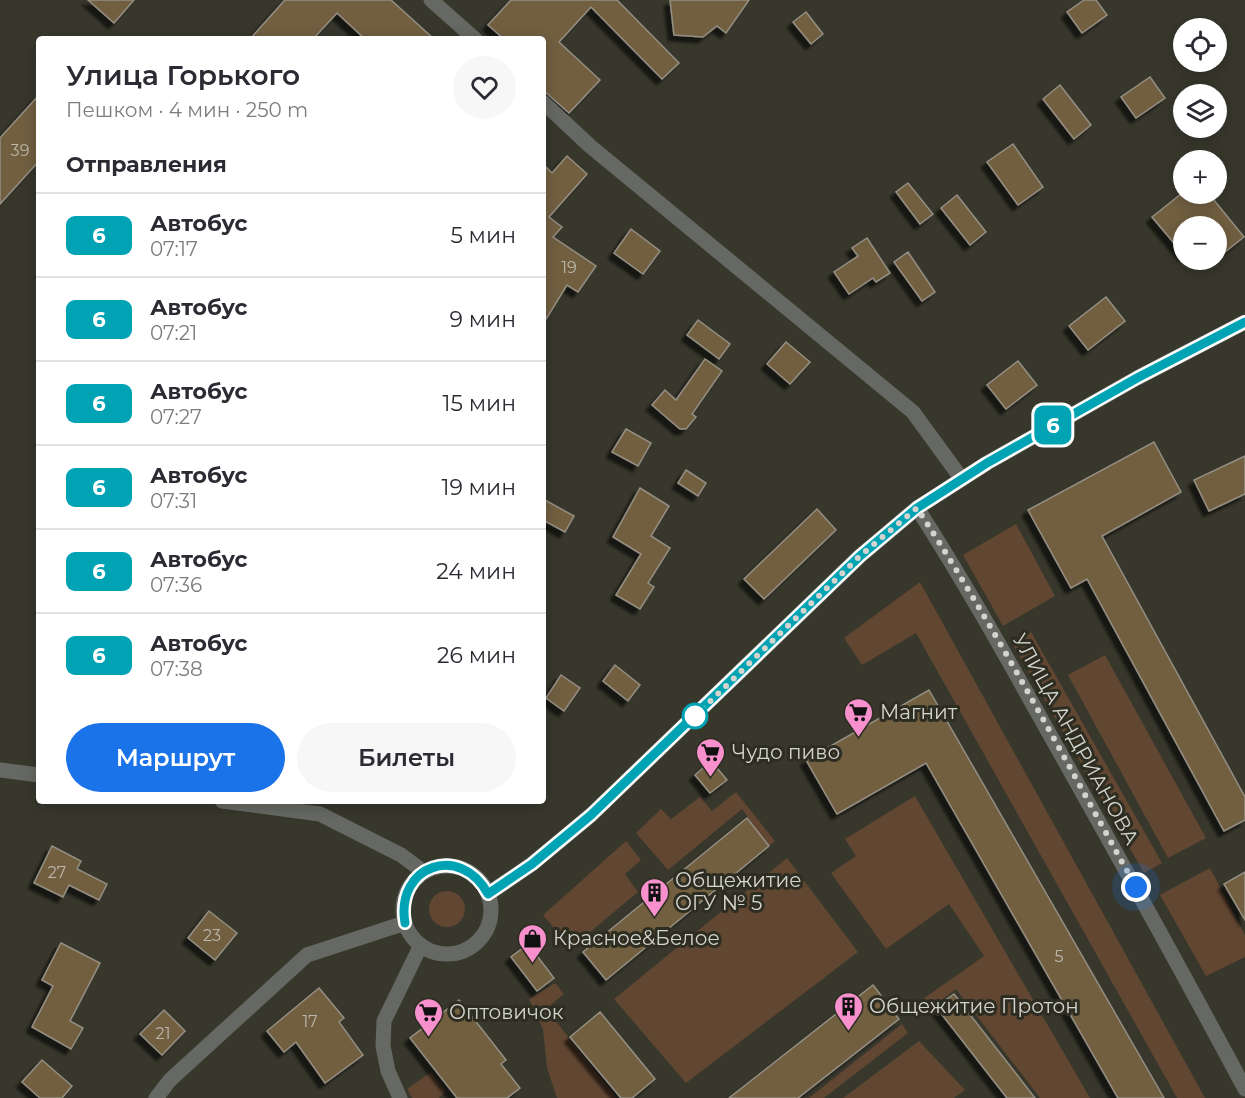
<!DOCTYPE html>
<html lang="ru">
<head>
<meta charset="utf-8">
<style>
	body { margin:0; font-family:Montserrat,sans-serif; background:#f7f7f7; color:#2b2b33; height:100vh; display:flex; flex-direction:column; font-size:22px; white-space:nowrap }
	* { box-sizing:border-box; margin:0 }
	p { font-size:20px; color:#7c7c81 }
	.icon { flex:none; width:33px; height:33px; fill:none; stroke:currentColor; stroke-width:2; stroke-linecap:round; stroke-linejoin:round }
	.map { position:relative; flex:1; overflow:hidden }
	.panel { position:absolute; left:36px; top:36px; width:510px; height:768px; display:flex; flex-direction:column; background:#fff; border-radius:6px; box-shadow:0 3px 15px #0003 }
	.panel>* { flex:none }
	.badge { padding:0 12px; border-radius:9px; font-size:21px; line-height:39px }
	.buttons { position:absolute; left:1173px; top:18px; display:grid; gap:12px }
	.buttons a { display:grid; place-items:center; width:54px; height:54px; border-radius:50%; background:#fff; box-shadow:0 3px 15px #0003; font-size:30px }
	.you { position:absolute; width:30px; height:30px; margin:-15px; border:4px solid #fff; border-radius:50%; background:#1a73e8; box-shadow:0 0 0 9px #1a73e833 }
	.map>.badge { position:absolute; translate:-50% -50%; box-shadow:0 0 0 3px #fff }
	h2 { padding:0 30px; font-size:22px; line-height:54px }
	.round { display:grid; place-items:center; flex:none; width:63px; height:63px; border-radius:32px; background:#f7f7f7 }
	.summary { display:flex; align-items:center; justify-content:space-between; height:102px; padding:0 30px }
	h1 { font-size:28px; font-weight:600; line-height:45px }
	.action { display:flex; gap:12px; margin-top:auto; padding:12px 30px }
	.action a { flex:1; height:69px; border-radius:36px; background:#1a73e8; color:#fff; font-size:24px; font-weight:600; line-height:69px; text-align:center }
	.action a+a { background:#f7f7f7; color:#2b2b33 }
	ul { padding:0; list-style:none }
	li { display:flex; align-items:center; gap:18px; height:84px; padding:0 30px; border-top:2px solid #e1e1e2 }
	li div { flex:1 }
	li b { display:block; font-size:22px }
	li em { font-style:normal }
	li .badge { min-width:66px; font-weight:700; text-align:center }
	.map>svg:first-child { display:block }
	.green { fill:#614632 }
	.building { fill:#715f41; stroke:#958e83; stroke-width:1.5; filter:url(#shadow) }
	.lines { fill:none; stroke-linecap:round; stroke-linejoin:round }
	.minor { stroke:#666863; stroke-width:15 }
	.line-casing { stroke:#fff; stroke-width:14 }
	.line { stroke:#00a3b4; stroke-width:9 }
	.walk { stroke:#d4d4ce; stroke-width:6; stroke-dasharray:0 10.8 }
	.stop-dot { fill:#fff; stroke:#00a3b4; stroke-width:3 }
	.labels { text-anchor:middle; stroke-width:6; stroke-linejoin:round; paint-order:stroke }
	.number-label { font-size:16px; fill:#bbb7ab }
	.poi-label { font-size:20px; fill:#d4d4ce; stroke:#2d2d22; text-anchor:start }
	.street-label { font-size:20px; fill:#d4d4ce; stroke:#2d2d22 }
</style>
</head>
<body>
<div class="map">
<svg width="1245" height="1098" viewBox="0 0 1245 1098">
	<defs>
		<filter id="shadow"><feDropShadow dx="-5.5" dy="5.5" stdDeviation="1.5" flood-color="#0009"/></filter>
	</defs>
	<rect width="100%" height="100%" fill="#37372c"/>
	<!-- green -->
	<g class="green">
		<polygon points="1016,524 1055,596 1003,626 963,555"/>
		<polygon points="920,582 1205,1098 1177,1098 916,633 862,665 844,638"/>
		<polygon points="1031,632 1162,863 1144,873 1012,643"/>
		<polygon points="1105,655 1206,838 1168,858 1068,675"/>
		<polygon points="736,792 775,841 769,846 742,809 668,870 636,833 661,809 671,819 700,797 712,811"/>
		<polygon points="915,796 1090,1098 1040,1098 956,989 931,1008 923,999 984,956 949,904 886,949 831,873 856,856 845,839"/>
		<polygon points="626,841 641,860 625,874 638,892 571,948 543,915"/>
		<polygon points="787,858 858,952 686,1083 614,999"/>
		<polygon points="1210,868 1245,935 1245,957 1206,976 1160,895"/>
		<circle cx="447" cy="909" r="18"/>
		<polygon points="555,983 564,994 546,1009 617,1098 557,1098 547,1068 543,1029 529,999"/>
		<polygon points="902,1024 908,1033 824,1098 809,1098"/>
		<polygon points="919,1041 965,1090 954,1098 843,1098"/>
		<polygon points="431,1072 446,1091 439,1098 412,1098 407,1089"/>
	</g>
	<!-- building -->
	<g class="building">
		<polygon points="88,0 134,0 114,23"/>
		<polygon points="285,0 391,0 434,39 365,39 337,13 313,39 250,39"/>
		<polygon points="511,0 617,0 679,63 662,79 591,7 559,42 600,80 569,113 543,90 543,39 504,39 488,25"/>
		<polygon points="670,0 749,0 726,33 717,26 703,37 674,35"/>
		<polygon points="1084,0 1096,0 1107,15 1082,33 1067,12"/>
		<polygon points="806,12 823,34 811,44 793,22"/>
		<polygon points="1150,77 1165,98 1136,118 1121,97"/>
		<polygon points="1060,85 1091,125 1074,139 1043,99"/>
		<polygon points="39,95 39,161 0,204 0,138"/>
		<polygon points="1013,144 1043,187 1018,205 987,162"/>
		<polygon points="567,156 587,174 549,217 562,227 553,237 596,266 578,292 567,285 543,324 543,164 552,173"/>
		<polygon points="908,183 933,214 920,224 896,192"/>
		<polygon points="1181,194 1209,194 1244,237 1216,259 1216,226 1184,226 1184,255 1152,217"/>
		<polygon points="957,195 986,232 970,245 941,208"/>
		<polygon points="631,229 660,251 643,274 614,253"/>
		<polygon points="867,238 890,273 876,282 873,278 849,294 834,272 858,256 852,248"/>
		<polygon points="908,252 935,292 922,301 894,262"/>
		<polygon points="1106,297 1125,321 1088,350 1069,326"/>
		<polygon points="698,320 730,344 719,359 687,335"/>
		<polygon points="786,342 810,362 790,384 767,364"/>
		<polygon points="705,359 722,371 692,414 696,417 686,429 680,429 652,405 665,390 676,400"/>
		<polygon points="1018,361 1037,385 1006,409 987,385"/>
		<polygon points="626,429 651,443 638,466 612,452"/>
		<polygon points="1154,442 1181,492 1102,536 1245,797 1245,820 1224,831 1087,579 1071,588 1028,510"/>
		<polygon points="1245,456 1245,494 1209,511 1194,480"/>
		<polygon points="686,470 706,483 698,496 678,483"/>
		<polygon points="640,488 669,506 651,536 670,548 648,583 654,587 640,609 616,595 641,554 613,537"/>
		<polygon points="543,499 574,516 565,532 543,520"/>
		<polygon points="817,509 836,530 764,599 744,579"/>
		<polygon points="615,665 640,685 628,701 603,681"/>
		<polygon points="561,675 580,688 564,711 546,698"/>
		<polygon points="929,690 1164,1098 1118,1098 926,763 837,814 806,760"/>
		<polygon points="711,761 727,780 710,793 695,775"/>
		<polygon points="747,818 769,846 606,980 583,952"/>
		<polygon points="52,846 81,861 77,869 107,884 99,900 69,885 63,897 34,883"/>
		<polygon points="1245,872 1245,920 1224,884"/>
		<polygon points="209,911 237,933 215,960 188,938"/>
		<polygon points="61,943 100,963 70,1021 83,1028 71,1049 32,1027 53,986 42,980"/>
		<polygon points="528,944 554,978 537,991 511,957"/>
		<polygon points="873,985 899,1019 798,1098 729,1098"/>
		<polygon points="319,988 344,1018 339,1022 363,1055 325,1083 296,1042 284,1052 267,1031"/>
		<polygon points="954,994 1035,1098 1007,1098 936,1007"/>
		<polygon points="459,1000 506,1060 501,1064 520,1088 507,1098 457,1098 410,1038"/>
		<polygon points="164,1010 185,1031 162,1055 140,1034"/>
		<polygon points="600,1012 655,1079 632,1098 621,1098 570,1037"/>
		<polygon points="42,1060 72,1086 62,1098 40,1098 22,1082"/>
	</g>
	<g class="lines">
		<!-- minor -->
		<g class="minor">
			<polyline points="431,0 475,39"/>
			<polyline points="543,102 590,146 913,412 961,478"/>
			<path d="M917,508C968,587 1013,669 1059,751C1122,863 1184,975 1245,1089"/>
			<polyline points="0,770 39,775"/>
			<polyline points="222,801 320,814 401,855 424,872"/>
			<circle cx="447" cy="910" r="44"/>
			<polyline points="488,894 532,864 591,815 860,556 917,508 987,463 1137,378 1245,322"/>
			<polyline points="156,1098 170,1080 307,955 405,923"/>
			<polyline points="400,1098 388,1071 383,1046 384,1021 421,945"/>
		</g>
	</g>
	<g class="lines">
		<defs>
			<path id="line" d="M405,923C395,865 461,843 488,894L532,864L591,815L860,556L917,508L987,463L1137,378L1245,322"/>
		</defs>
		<!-- line casing -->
		<use href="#line" class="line-casing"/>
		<!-- line -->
		<use href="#line" class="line"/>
		<!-- walk -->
		<path class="walk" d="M695,716L860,556L917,508C997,630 1065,760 1136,887"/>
	</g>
	<!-- icons -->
	<defs>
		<symbol id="supermarket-pin" viewBox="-11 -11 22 30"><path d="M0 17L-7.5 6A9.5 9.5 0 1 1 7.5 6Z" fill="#f790cd" stroke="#2d2d22"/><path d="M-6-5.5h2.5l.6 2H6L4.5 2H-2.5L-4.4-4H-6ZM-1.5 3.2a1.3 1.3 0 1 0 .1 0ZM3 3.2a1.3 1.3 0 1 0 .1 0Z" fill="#111"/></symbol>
		<symbol id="building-pin" viewBox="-11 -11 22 30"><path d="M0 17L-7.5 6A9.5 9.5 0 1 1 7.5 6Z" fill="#f790cd" stroke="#2d2d22"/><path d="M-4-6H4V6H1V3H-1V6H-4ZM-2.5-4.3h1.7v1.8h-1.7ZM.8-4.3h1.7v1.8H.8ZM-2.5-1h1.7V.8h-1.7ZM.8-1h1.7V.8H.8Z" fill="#111"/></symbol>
		<symbol id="shop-pin" viewBox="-11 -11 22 30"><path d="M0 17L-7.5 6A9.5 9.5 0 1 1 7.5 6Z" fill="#f790cd" stroke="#2d2d22"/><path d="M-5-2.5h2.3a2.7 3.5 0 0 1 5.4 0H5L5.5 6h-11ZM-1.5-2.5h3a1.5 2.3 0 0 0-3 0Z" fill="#111"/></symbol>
	</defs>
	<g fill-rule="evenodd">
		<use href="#supermarket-pin" x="842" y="696" width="33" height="45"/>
		<use href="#supermarket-pin" x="694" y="736" width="33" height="45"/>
		<use href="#building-pin" x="638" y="876" width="33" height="45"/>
		<use href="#shop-pin" x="516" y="922" width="33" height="45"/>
		<use href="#building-pin" x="832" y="990" width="33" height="45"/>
		<use href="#supermarket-pin" x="412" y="996" width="33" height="45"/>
	</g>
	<!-- markers -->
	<circle class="stop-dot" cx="695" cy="716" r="12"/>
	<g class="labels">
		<!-- number labels -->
		<g class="number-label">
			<text x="20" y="156">39</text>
			<text x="569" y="273">19</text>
			<text x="57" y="878">27</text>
			<text x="212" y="941">23</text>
			<text x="1059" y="962">5</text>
			<text x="310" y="1027">17</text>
			<text x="163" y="1039">21</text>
		</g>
		<!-- poi labels -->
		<g class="poi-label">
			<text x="880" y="719">Магнит</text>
			<text x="732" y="759">Чудо пиво</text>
			<text x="675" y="887">Общежитие<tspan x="675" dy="23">ОГУ № 5</tspan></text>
			<text x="553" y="945">Красное&amp;Белое</text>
			<text x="869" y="1013">Общежитие Протон</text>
			<text x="449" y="1019">Оптовичок</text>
		</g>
		<!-- street labels -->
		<g class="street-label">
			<text transform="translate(1076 739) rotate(61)" y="7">УЛИЦА АНДРИАНОВА</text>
		</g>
	</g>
</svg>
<div class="buttons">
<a><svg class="icon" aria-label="locate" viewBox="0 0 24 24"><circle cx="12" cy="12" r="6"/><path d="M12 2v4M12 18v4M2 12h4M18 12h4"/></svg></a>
<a><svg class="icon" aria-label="layers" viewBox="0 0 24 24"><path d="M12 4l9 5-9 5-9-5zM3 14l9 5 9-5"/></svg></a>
<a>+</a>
<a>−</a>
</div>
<div class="you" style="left:1136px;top:887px"></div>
<b class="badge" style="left:1053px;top:425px;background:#00a3b4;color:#fff">6</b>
<section class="panel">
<div class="summary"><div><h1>Улица Горького</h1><p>Пешком · 4 мин · 250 m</p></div><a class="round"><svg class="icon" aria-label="heart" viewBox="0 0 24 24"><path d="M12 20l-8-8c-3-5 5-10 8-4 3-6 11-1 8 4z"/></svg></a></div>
<h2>Отправления</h2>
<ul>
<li><span class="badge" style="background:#00a3b4;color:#fff">6</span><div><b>Автобус</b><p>07:17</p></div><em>5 мин</em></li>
<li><span class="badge" style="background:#00a3b4;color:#fff">6</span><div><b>Автобус</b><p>07:21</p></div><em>9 мин</em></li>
<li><span class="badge" style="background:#00a3b4;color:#fff">6</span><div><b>Автобус</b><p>07:27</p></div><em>15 мин</em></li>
<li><span class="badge" style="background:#00a3b4;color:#fff">6</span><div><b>Автобус</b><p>07:31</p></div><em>19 мин</em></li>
<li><span class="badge" style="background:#00a3b4;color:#fff">6</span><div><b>Автобус</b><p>07:36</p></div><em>24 мин</em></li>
<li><span class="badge" style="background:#00a3b4;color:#fff">6</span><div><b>Автобус</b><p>07:38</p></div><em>26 мин</em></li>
</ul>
<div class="action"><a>Маршрут</a><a>Билеты</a></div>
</section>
</div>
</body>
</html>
